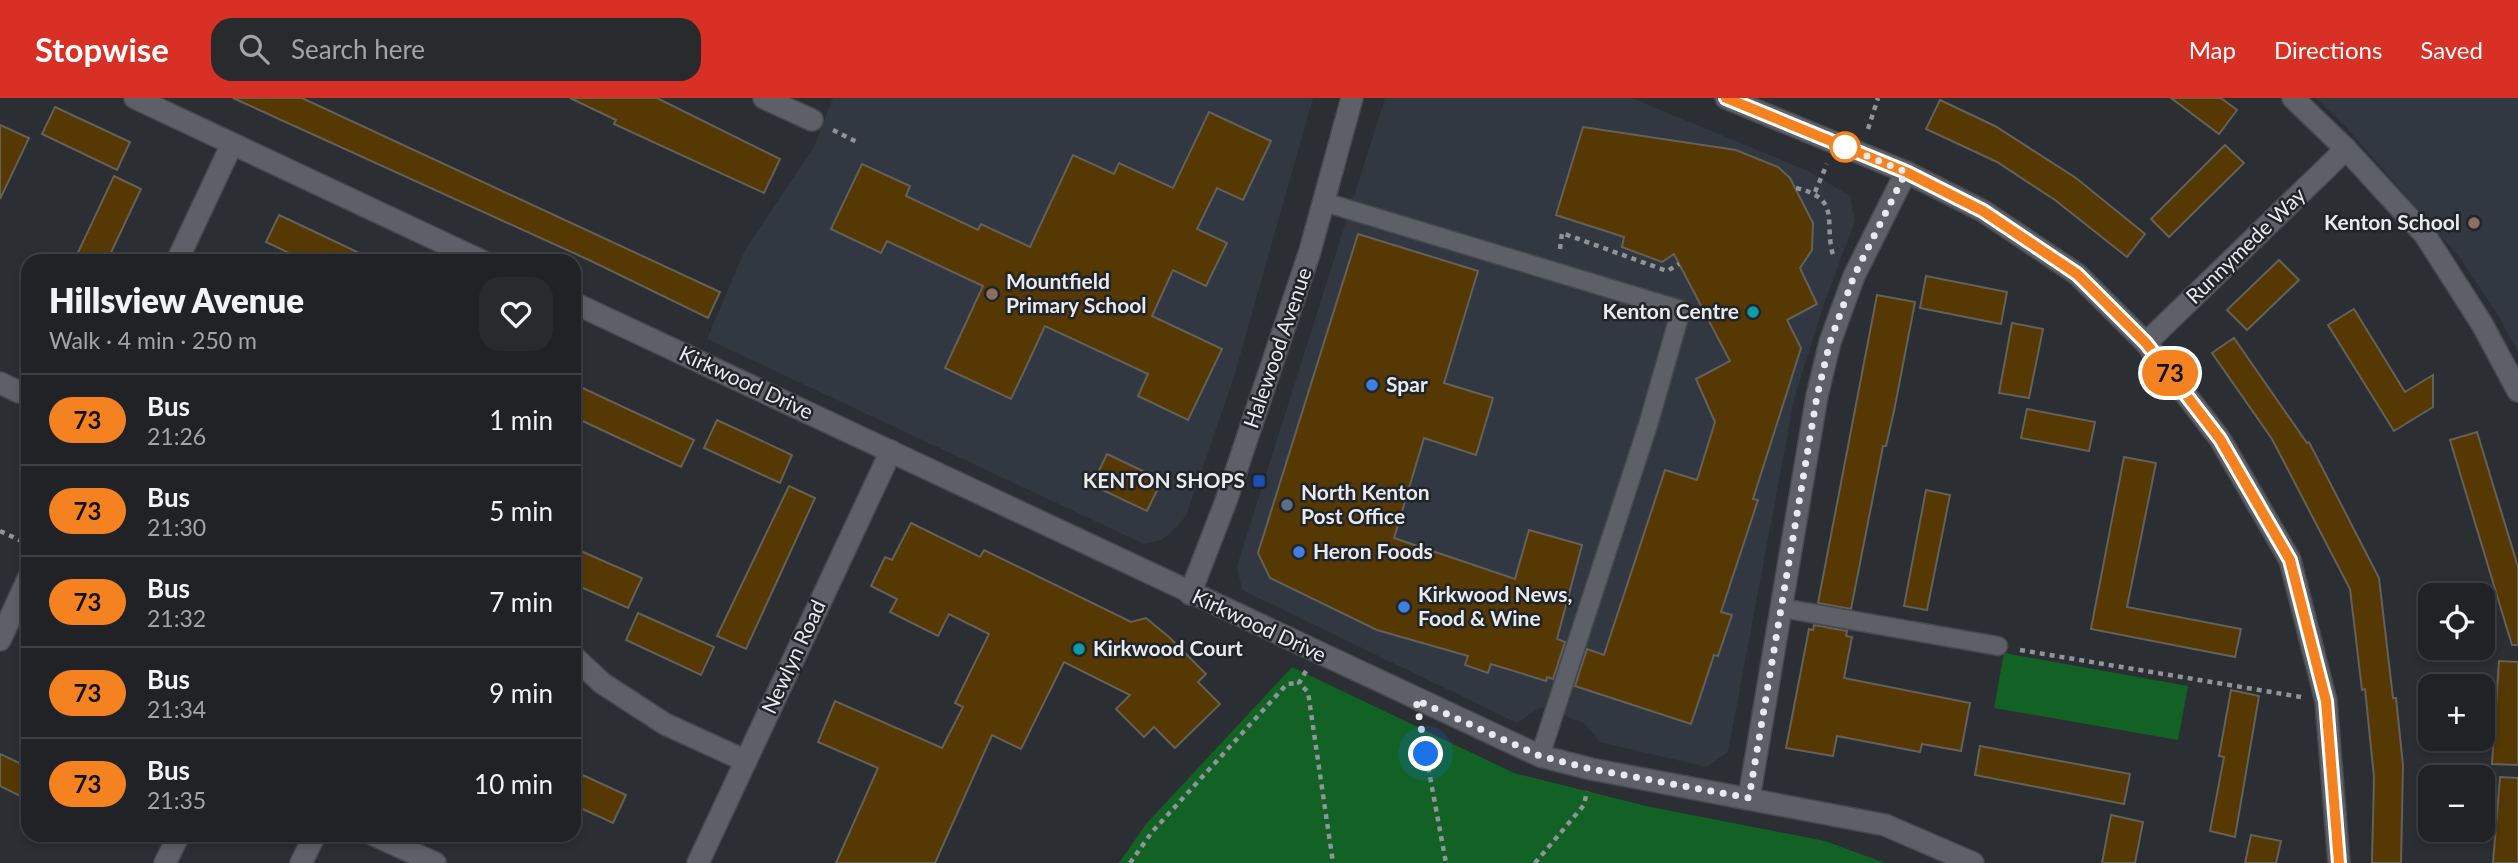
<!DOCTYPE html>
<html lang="en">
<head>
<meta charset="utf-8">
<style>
	body { margin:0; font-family:Lato,sans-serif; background:#282a2e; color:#f1f3f6; height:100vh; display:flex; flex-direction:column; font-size:26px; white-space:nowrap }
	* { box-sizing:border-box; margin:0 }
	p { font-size:23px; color:#a2a4a7 }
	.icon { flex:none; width:38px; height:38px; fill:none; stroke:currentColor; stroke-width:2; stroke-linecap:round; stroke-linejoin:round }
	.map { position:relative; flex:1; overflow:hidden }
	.side { position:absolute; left:21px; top:156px; width:560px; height:588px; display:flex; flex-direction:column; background:#202226; border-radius:21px; box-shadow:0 4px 10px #0003,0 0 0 2px #3d3f43 }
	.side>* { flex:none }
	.badge { padding:0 14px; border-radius:23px; font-size:24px; line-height:46px }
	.tools { position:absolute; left:2418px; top:485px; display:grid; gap:14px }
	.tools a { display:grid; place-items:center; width:77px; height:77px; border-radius:14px; background:#202226; box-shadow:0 4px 10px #0003,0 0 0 2px #3d3f43; font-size:35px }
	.you { position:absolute; width:35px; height:35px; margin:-18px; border:5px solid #fff; border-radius:50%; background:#1a73e8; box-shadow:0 0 0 10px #1a73e833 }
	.map>.badge { position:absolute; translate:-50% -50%; box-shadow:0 0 0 4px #fff }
	.round { display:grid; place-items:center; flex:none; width:74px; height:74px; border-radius:21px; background:#282a2e }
	.summary { display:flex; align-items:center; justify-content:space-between; height:119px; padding:0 28px }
	h1 { font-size:33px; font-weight:800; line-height:52px }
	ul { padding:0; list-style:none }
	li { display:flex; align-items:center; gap:21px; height:91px; padding:0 28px; border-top:2px solid #3d3f43 }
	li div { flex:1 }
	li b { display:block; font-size:26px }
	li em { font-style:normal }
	li .badge { min-width:77px; font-weight:700; text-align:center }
	header { display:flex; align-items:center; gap:42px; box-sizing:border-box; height:98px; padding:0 35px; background:#d93025; color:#fff }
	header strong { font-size:33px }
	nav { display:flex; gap:38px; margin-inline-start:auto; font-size:24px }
	.search { width:490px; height:63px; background:#282a2e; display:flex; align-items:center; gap:18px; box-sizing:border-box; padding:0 24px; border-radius:21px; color:#a2a4a7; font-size:26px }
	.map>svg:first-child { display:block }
	.built { fill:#323842 }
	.green { fill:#126225 }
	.building { fill:#563802; stroke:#64605a; stroke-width:2 }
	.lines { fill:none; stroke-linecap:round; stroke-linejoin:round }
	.service-casing { stroke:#46494d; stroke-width:21 }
	.minor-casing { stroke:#46494d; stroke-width:24 }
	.tertiary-casing { stroke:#46494d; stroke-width:24 }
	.path { stroke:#909397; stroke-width:4.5; stroke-dasharray:5 5; stroke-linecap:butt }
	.service { stroke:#5d6066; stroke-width:18 }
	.minor { stroke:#5d6066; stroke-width:21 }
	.tertiary { stroke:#5d6066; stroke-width:21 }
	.line-casing { stroke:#fff; stroke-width:16 }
	.line { stroke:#f58220; stroke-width:10 }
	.walk { stroke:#e8eaed; stroke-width:7; stroke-dasharray:0 12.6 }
	.stop-dot { fill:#fff; stroke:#f58220; stroke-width:3.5 }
	.education-dot { fill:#8d6e63; stroke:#212429; stroke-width:2.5 }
	.culture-dot { fill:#0f9aa8; stroke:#212429; stroke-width:2.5 }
	.shop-dot { fill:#3f7fe0; stroke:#212429; stroke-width:2.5 }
	.transit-dot { fill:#1a4fb4; stroke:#212429; stroke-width:2.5 }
	.service-dot { fill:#5c6f8a; stroke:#212429; stroke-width:2.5 }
	.labels { text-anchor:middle; stroke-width:5; stroke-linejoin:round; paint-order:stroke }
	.poi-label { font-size:21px; font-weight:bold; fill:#e8eaed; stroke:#212429; text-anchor:start }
	.street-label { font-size:21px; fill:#e8eaed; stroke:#212429 }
</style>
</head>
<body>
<header>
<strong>Stopwise</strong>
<div class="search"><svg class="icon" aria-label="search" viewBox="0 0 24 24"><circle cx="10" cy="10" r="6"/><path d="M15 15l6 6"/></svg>Search here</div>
<nav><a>Map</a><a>Directions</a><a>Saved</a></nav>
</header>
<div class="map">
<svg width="2518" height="765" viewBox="0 0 2518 765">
	<rect width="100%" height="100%" fill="#2b2e33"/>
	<!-- built -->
	<g class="built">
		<polygon points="833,0 1313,0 1234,279 1186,418 1171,435 1161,442 1144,446 707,241 745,152 814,49"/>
		<polygon points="1385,0 1632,0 1810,74 1850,98 1855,123 1825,203 1795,297 1728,654 1706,669 1600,644 1584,625 1541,609 1517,625 1242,492 1237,468"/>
		<polygon points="2316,0 2518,0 2518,254 2498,217 2460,160 2347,30"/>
	</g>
	<!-- green -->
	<g class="green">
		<polygon points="2004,555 2188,588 2178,642 1994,610"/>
		<polygon points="1292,569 1514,675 1646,708 1825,743 1885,765 1119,765 1146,726"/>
	</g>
	<!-- building -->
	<g class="building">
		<polygon points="233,0 302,0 720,194 708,220 589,162"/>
		<polygon points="570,0 657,0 780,61 764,95 614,26 616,22"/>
		<polygon points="2171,0 2221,0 2237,12 2219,36"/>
		<polygon points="1940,2 1995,28 2076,80 2145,136 2127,159 2055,102 1997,64 1926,31"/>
		<polygon points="55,9 130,44 117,72 42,36"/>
		<polygon points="1209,14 1271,43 1243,102 1217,90 1197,131 1227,145 1206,188 1173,172 1152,218 1222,251 1188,322 1138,298 1148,276 1045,228 1011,301 945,270 983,188 887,143 881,155 831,131 862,66 910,88 906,98 978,132 981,126 1030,149 1073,57 1114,76 1119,65 1173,90"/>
		<polygon points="0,27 29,40 0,101"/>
		<polygon points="1583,29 1736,52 1778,69 1790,80 1813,125 1812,152 1800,170 1817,206 1787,222 1801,250 1753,401 1758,402 1721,514 1732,517 1718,558 1714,557 1691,626 1575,588 1587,551 1604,557 1665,372 1697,382 1715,324 1696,281 1730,263 1674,156 1662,164 1622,149 1624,139 1556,117"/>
		<polygon points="2225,47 2244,65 2169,139 2151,121"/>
		<polygon points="114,78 141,91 107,163 74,163"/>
		<polygon points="279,117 313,133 376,163 306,163 266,144"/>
		<polygon points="1358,136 1478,173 1444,285 1493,300 1476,357 1424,340 1394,440 1515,481 1529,432 1582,447 1557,541 1565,544 1553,581 1547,579 1546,583 1491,566 1488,575 1465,567 1468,558 1377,532 1270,480 1258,455"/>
		<polygon points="2279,162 2299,182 2247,232 2227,212"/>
		<polygon points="1926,178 2007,194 2001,226 1920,210"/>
		<polygon points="1877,197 1915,204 1894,313 1886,348 1883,348 1851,511 1818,505"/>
		<polygon points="2354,211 2405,294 2433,277 2433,309 2394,333 2328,227"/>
		<polygon points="2012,225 2043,231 2029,300 1999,295"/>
		<polygon points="2234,240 2307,345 2309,344 2379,480 2393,600 2396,600 2403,667 2401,765 2372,765 2374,679 2365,591 2362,592 2350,491 2272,341 2212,255"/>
		<polygon points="574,286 694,342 681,369 574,319"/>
		<polygon points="2027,311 2095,324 2089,353 2021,340"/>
		<polygon points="717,322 792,357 780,385 704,350"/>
		<polygon points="2477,334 2518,469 2518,547 2512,547 2450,342"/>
		<polygon points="1107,356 1162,382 1147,413 1092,387"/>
		<polygon points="2124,359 2156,365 2127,509 2241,531 2235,559 2091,531"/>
		<polygon points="789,388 815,400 746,551 717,538"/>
		<polygon points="1926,392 1950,397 1927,512 1904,508"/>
		<polygon points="911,425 980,459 984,452 1131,524 1146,520 1169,539 1206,576 1198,584 1220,606 1175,650 1154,629 1144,639 1116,611 1130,597 1064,564 1021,651 992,637 935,765 836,765 878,670 818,644 835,603 942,650 963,609 955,605 989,536 949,516 938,538 890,514 897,501 871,488 885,459 892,462"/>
		<polygon points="574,450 642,480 628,510 574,486"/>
		<polygon points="638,515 714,549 701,577 626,542"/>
		<polygon points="1814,527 1847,533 1846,538 1852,539 1844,580 1970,605 1961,653 1922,646 1920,654 1837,638 1833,658 1786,650 1809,531 1813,532"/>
		<polygon points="2499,563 2518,564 2518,667 2492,666"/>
		<polygon points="2231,592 2259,598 2235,739 2210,733 2224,659 2219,658"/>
		<polygon points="1980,648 2130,676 2124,706 1975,677"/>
		<polygon points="0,656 28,669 28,702 0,688"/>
		<polygon points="574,673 626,697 613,725 574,707"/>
		<polygon points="2500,679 2518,680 2518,765 2493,765"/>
		<polygon points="2111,717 2143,724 2135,765 2102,765"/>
		<polygon points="2251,737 2281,743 2276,765 2245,765"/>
	</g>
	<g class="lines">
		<defs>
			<g id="service">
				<polyline points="1324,104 1681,212 1648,327 1540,658"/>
				<polyline points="1782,510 1998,548"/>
			</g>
			<g id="minor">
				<polyline points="764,0 812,22"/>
				<polyline points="1726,0 1906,74 1983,113 2077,176 2146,245 2220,341 2290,462 2326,603 2339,765"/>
				<polyline points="2293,0 2346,51 2425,137 2482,226 2518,293"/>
				<polyline points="177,163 232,46"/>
				<polyline points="2146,245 2346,51"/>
				<polyline points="0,285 19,294"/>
				<polyline points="0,542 28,481"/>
				<polyline points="574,559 602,585 665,626 746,663"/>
				<polyline points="1749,700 1817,298 1830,244 1854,178 1906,74"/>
				<polyline points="374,737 435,765"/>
				<polyline points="165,765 179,737"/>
				<polyline points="301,765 315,737"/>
				<polyline points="698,765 891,353"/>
			</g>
			<g id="tertiary">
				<polyline points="135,0 482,163"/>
				<polyline points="574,205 1540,658 1591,671 1885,727 1973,765"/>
				<polyline points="1190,496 1226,403 1310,153 1352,0"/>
			</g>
		</defs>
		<!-- service casing -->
		<use href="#service" class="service-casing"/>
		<!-- minor casing -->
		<use href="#minor" class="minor-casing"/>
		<!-- tertiary casing -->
		<use href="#tertiary" class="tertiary-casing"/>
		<!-- path -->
		<g class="path">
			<polyline points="1868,31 1878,0"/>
			<polyline points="833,32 857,44"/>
			<path d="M1796,90C1844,101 1822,126 1834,160"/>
			<polyline points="1815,94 1827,66"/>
			<polyline points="1560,151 1562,135 1667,173 1679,166"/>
			<polyline points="0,433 28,446"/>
			<polyline points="2020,552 2301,599"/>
			<polyline points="1306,573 1299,585 1308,594 1333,765"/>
			<polyline points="1421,630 1446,765"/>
			<polyline points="1130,765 1152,734 1287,586 1299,585"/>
			<polyline points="1535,765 1584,707 1587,693"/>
		</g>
		<!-- service -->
		<use href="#service" class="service"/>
		<!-- minor -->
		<use href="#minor" class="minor"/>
		<!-- tertiary -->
		<use href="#tertiary" class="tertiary"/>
	</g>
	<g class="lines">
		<defs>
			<polyline id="line" points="1726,0 1906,74 1983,113 2077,176 2146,245 2220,341 2290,462 2326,603 2339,765"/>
		</defs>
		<!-- line casing -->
		<use href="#line" class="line-casing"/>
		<!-- line -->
		<use href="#line" class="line"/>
		<!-- walk -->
		<polyline class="walk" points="1426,656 1416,602 1540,658 1591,671 1749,700 1817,298 1830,244 1854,178 1906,74 1845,49"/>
	</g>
	<!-- markers -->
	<circle class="stop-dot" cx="1845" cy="49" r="14"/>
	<g class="education-dot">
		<circle cx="2474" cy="125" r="7"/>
		<circle cx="992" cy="196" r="7"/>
	</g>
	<g class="culture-dot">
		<circle cx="1753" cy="214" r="7"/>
		<circle cx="1079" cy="551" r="7"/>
	</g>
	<g class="shop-dot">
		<circle cx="1372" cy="287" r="7"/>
		<circle cx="1299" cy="454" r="7"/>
		<circle cx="1404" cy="509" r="7"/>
	</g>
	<rect class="transit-dot" x="1252" y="376" width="14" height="14" rx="3.5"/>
	<circle class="service-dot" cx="1287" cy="407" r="7"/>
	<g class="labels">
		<!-- poi labels -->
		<g class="poi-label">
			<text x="2460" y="132" text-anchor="end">Kenton School</text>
			<text x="1006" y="191">Mountfield<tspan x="1006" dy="24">Primary School</tspan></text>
			<text x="1739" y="221" text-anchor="end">Kenton Centre</text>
			<text x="1386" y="294">Spar</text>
			<text x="1245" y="390" text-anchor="end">KENTON SHOPS</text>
			<text x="1301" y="402">North Kenton<tspan x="1301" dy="24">Post Office</tspan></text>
			<text x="1313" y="461">Heron Foods</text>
			<text x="1418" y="504">Kirkwood News,<tspan x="1418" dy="24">Food &amp; Wine</tspan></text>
			<text x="1093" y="558">Kirkwood Court</text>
		</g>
		<!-- street labels -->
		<g class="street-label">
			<text transform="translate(2246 148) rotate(-44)" y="7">Runnymede Way</text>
			<text transform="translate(1278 250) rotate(-71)" y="7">Halewood Avenue</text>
			<text transform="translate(746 285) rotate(25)" y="7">Kirkwood Drive</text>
			<text transform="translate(1259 528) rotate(25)" y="7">Kirkwood Drive</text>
			<text transform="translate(794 559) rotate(-65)" y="7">Newlyn Road</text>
		</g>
	</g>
</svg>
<div class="tools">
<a><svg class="icon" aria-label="locate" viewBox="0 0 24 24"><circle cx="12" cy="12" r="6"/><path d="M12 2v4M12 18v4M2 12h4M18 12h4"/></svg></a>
<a>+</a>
<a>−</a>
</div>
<div class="you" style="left:1426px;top:656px"></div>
<b class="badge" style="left:2170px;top:275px;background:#f58220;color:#111">73</b>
<section class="side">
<div class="summary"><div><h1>Hillsview Avenue</h1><p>Walk · 4 min · 250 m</p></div><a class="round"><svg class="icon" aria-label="heart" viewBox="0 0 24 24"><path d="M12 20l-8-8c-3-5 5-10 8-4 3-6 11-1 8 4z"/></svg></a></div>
<ul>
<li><span class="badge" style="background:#f58220;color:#111">73</span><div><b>Bus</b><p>21:26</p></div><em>1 min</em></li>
<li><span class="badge" style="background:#f58220;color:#111">73</span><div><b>Bus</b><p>21:30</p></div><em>5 min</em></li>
<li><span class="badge" style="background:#f58220;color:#111">73</span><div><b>Bus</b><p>21:32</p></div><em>7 min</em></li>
<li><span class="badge" style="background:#f58220;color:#111">73</span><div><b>Bus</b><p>21:34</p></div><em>9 min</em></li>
<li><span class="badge" style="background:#f58220;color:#111">73</span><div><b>Bus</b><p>21:35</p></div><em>10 min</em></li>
</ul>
</section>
</div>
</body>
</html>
